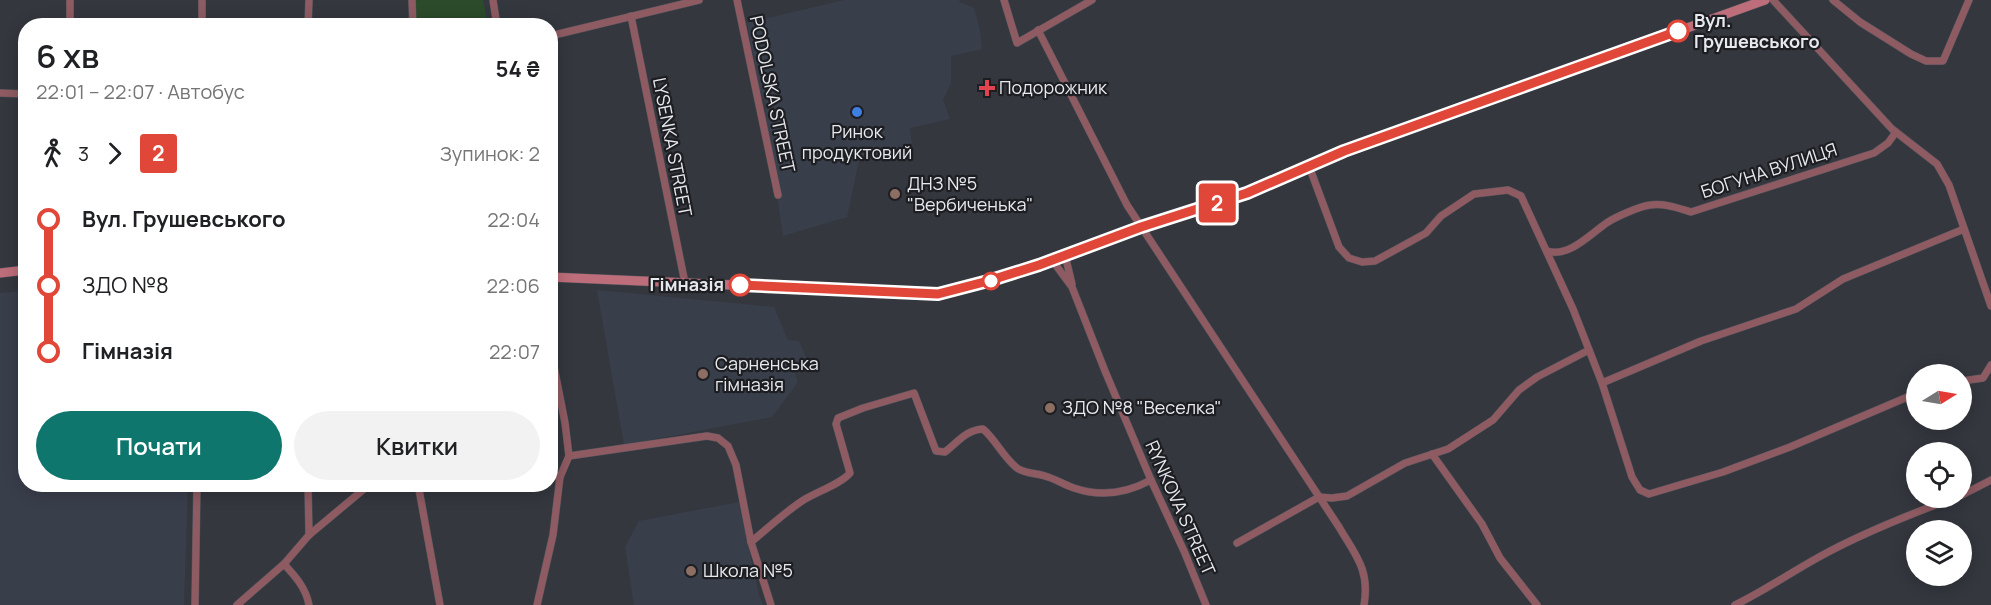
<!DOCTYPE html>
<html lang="uk">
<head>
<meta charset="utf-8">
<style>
	body { margin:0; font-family:Manrope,sans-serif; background:#f2f2f2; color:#202124; height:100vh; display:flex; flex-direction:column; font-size:22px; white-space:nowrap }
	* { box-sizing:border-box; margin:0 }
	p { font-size:20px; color:#757577 }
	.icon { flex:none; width:33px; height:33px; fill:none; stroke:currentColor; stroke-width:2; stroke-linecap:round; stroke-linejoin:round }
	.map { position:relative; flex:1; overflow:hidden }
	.side { position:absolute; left:18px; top:18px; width:540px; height:474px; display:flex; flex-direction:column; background:#fff; border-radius:24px; box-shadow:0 3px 15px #0003 }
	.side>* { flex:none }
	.badge { padding:0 12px; border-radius:4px; font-size:21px; line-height:39px }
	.needle { width:39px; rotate:79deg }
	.buttons { position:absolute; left:1906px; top:364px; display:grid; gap:12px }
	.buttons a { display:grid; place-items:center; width:66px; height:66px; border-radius:50%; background:#fff; box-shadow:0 3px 15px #0003; font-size:30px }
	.map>.badge { position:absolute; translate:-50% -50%; box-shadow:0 0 0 3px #fff }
	.legs { display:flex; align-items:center; gap:9px; height:66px; padding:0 18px; font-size:20px }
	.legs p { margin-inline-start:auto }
	.overview { display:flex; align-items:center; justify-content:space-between; height:102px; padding:0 18px }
	h1 { font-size:33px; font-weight:600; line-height:45px }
	.primary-button { display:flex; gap:12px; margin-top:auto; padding:12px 18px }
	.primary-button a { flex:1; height:69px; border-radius:36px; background:#0f766e; color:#fff; font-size:24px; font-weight:600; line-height:69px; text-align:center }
	.primary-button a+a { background:#f2f2f2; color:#202124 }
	ul { padding:0 18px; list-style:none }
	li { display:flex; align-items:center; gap:21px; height:66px; font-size:22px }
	li i { display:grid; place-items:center; width:9px; height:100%; margin:0 8px; background:currentColor }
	li i::after { content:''; width:15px; height:15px; margin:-8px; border:4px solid; border-radius:50%; background:#fff }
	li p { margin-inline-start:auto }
	li:first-child i { background:linear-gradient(#0000 50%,currentColor 0) }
	li:last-child i { background:linear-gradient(currentColor 50%,#0000 0) }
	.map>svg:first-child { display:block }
	.built { fill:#393e4b }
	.green { fill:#2b4b2a }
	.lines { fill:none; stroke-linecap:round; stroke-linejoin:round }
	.street-casing { stroke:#51535a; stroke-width:8 }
	.secondary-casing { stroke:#51535a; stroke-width:10 }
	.street { stroke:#8f5b62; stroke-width:7 }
	.secondary { stroke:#be6d7a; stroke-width:9 }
	.line-1-casing { stroke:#fff; stroke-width:14 }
	.line-1 { stroke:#e14739; stroke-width:9 }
	.stop-1-dot { fill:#fff; stroke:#e14739; stroke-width:3 }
	.health-dot { fill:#e0444e; stroke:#1d1e22; stroke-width:2 }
	.shop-dot { fill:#3f7fe0; stroke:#1d1e22; stroke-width:2 }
	.education-dot { fill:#8d6e63; stroke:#1d1e22; stroke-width:2 }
	.labels { text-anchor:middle; stroke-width:4.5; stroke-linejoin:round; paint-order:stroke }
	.stop-label { font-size:18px; font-weight:bold; fill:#e7e9ee; stroke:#1d1e22; text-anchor:start }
	.poi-label { font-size:18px; fill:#e7e9ee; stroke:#1d1e22; text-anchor:start }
	.street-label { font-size:18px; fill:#e7e9ee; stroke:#1d1e22 }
</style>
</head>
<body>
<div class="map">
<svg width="1991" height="605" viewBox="0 0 1991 605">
	<rect width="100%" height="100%" fill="#34373e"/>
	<!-- built -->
	<g class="built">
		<polygon points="844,0 960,0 959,2 974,8 980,30 982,49 951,56 951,83 943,100 950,119 910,128 912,144 859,160 847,217 783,236 775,181 764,131 766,105 760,91 747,23"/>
		<polygon points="597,290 774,307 788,340 799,341 808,362 792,365 798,382 772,417 624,445"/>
		<polygon points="25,291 26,484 188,485 184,605 0,605 0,293"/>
		<polygon points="739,502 759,595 763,605 634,605 625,547 639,521"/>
	</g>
	<!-- green -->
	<polygon class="green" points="416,0 483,0 488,25 416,25"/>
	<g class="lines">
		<defs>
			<g id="street">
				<polyline points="412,0 413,26"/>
				<polyline points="493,0 497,26"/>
				<polyline points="737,0 778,195"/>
				<polyline points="1004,0 1017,43 1092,0"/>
				<polyline points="1773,0 1892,129 1937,164 1949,185 1991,306"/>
				<polyline points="1833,0 1860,22 1911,54 1926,61 1943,61 1969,0"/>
				<polyline points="631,16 685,283"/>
				<polyline points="70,26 70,0"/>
				<polyline points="202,26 202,0"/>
				<polyline points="308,26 309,0"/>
				<path d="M1038,30L1127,205L1339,527C1356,556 1370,570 1364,605"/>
				<polyline points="550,36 699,0"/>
				<polyline points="0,93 26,94"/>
				<polyline points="1309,166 1339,247 1349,258 1362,262 1375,261 1426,233 1441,216 1474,194 1508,190 1521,196 1573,309 1602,383 1632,477 1640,490 1649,494 1723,472 1790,447 1917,393"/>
				<path d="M1547,251C1569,258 1590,234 1608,222C1616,217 1640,206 1650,205C1664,203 1678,208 1691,212L1874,153L1888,143L1896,132"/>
				<polyline points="1065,255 1072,284"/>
				<polyline points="1052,260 1072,287 1105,371 1151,480 1184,551 1206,605"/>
				<polyline points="1962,381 1983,378 1991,365"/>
				<polyline points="1602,383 1701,341 1796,309 1843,279 1964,229"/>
				<polyline points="1432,454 1482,524 1500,558 1537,605"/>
				<polyline points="569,456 707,436 718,438 728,446 736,465 751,542 771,605"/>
				<polyline points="550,475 560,477"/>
				<polyline points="308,484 309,535"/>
				<polyline points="418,484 440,605"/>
				<polyline points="1962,495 1991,480"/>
				<path d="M751,542C768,528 784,513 802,501C816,492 841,484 850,473L836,424L838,418L863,408L914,393L936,451L945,452C958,442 966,430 983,429C996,440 1003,457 1017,468C1025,474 1039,473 1048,477C1057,480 1065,485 1074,488C1100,497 1127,493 1151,480"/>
				<polyline points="1237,543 1319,497 1332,498 1347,496 1405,463 1448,449 1493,420 1519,390 1537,377 1589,350"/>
				<path d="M284,564C295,576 306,588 309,605"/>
				<polyline points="195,605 197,484"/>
				<polyline points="237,605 284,564 309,535 370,484"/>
				<polyline points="537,605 553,535 560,477 569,456 565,423 550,346"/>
				<path d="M1735,605C1764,591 1790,573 1819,557C1862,533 1908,515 1954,498"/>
			</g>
			<g id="secondary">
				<polyline points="0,273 26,270"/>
				<polyline points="550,277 938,294 988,281 1039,265 1141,227 1247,193 1344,151 1765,0"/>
			</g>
		</defs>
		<!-- street casing -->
		<use href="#street" class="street-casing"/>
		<!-- secondary casing -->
		<use href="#secondary" class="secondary-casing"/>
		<!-- street -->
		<use href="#street" class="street"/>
		<!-- secondary -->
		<use href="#secondary" class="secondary"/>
	</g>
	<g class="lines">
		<defs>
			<polyline id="line-1" points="740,285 938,294 988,281 1039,265 1141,227 1247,193 1344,151 1678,31"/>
		</defs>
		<!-- line-1 casing -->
		<use href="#line-1" class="line-1-casing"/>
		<!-- line-1 -->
		<use href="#line-1" class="line-1"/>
	</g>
	<!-- markers -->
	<g class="stop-1-dot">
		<circle cx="1678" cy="31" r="10"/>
		<circle cx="991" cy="281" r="8"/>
		<circle cx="740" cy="285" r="10"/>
	</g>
	<path class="health-dot" d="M984 79h6v6h6v6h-6v6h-6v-6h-6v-6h6z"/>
	<circle class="shop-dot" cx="857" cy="112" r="6"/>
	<g class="education-dot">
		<circle cx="895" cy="194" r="6"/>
		<circle cx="703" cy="374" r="6"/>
		<circle cx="1050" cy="408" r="6"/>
		<circle cx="691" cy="571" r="6"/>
	</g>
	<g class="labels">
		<!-- stop labels -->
		<g class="stop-label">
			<text x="1694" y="27">Вул.<tspan x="1694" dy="21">Грушевського</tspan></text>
			<text x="724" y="291" text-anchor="end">Гімназія</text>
		</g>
		<!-- poi labels -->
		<g class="poi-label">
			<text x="999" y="94">Подорожник</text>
			<text x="857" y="138" text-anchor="middle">Ринок<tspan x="857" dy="21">продуктовий</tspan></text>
			<text x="907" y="190">ДНЗ №5<tspan x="907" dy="21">"Вербиченька"</tspan></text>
			<text x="715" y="370">Сарненська<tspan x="715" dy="21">гімназія</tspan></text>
			<text x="1062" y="414">ЗДО №8 "Веселка"</text>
			<text x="703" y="577">Школа №5</text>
		</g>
		<!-- street labels -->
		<g class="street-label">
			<text transform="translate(772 94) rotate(78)" y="6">PODOLSKA STREET</text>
			<text transform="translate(672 147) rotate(79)" y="6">LYSENKA STREET</text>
			<text transform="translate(1769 171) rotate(-18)" y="6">БОГУНА ВУЛИЦЯ</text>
			<text transform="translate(1180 508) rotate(66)" y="6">RYNKOVA STREET</text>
		</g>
	</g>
</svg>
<div class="buttons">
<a><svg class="needle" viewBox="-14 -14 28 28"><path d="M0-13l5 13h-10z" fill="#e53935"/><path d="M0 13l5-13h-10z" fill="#757577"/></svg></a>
<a><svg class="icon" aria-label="locate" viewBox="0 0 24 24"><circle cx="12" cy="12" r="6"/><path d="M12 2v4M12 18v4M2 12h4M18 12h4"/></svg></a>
<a><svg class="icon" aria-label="layers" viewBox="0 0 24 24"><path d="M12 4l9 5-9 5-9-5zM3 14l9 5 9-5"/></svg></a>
</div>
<b class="badge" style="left:1217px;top:203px;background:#e14739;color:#fff">2</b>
<section class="side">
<div class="overview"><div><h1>6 хв</h1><p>22:01 – 22:07 · Автобус</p></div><b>54 ₴</b></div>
<div class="legs"><svg class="icon" aria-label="walk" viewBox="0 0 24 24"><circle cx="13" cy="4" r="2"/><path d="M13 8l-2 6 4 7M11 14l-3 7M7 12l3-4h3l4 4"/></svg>3<svg class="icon" aria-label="forward" viewBox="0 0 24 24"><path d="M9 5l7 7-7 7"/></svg><b class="badge" style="background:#e14739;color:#fff">2</b><p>Зупинок: 2</p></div>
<ul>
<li><i style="color:#e14739"></i><b>Вул. Грушевського</b><p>22:04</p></li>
<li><i style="color:#e14739"></i><span>ЗДО №8</span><p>22:06</p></li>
<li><i style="color:#e14739"></i><b>Гімназія</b><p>22:07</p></li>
</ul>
<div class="primary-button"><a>Почати</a><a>Квитки</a></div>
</section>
</div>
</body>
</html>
